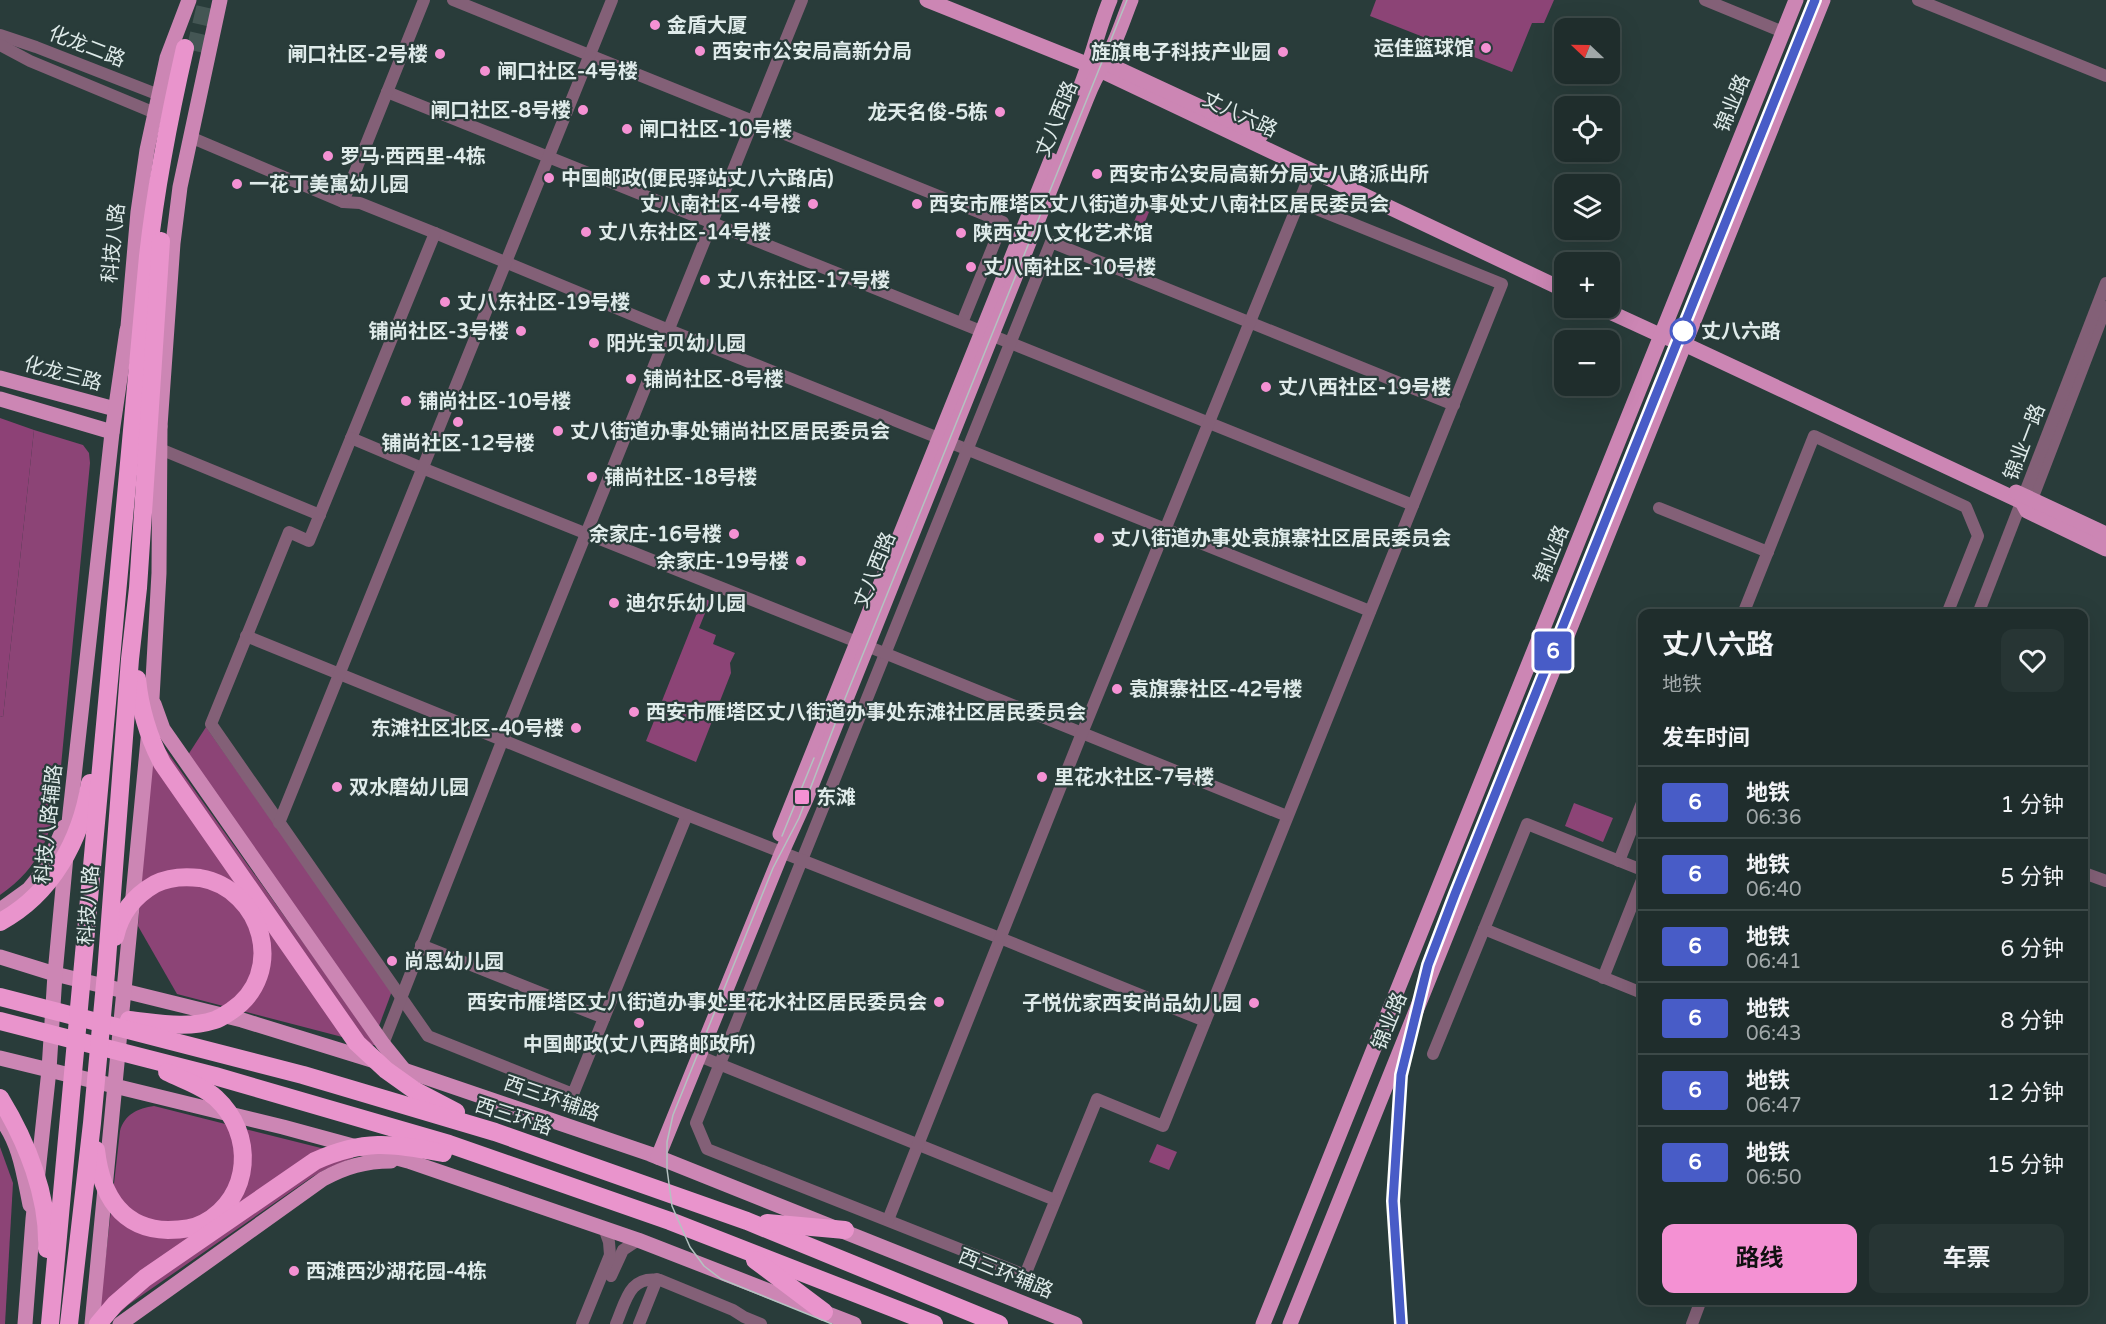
<!DOCTYPE html>
<html lang="zh">
<head>
<meta charset="utf-8">
<style>
	body { margin:0; font-family:"Varela Round","Noto Sans SC",sans-serif; background:#273534; color:#f1f3f6; height:100vh; display:flex; flex-direction:column; font-size:22px; white-space:nowrap }
	* { box-sizing:border-box; margin:0 }
	p { font-size:20px; color:#a1a8a9 }
	.icon { flex:none; width:33px; height:33px; fill:none; stroke:currentColor; stroke-width:2; stroke-linecap:round; stroke-linejoin:round }
	.map { position:relative; flex:1; overflow:hidden }
	.panel { position:absolute; left:1638px; top:609px; width:450px; height:696px; display:flex; flex-direction:column; background:#1f2d2c; border-radius:12px; box-shadow:0 6px 24px #0002,0 0 0 2px #3c4948 }
	.panel>* { flex:none }
	.badge { padding:0 12px; border-radius:4px; font-size:21px; line-height:39px }
	.needle { width:39px; rotate:292deg }
	.fabs { position:absolute; left:1554px; top:18px; display:grid; gap:12px }
	.fabs a { display:grid; place-items:center; width:66px; height:66px; border-radius:12px; background:#1f2d2c; box-shadow:0 6px 24px #0002,0 0 0 2px #3c4948; font-size:30px }
	.map>.badge { position:absolute; translate:-50% -50%; box-shadow:0 0 0 3px #fff }
	h2 { padding:0 24px; font-size:22px; line-height:54px }
	.round { display:grid; place-items:center; flex:none; width:63px; height:63px; border-radius:12px; background:#273534 }
	.headline { display:flex; align-items:center; justify-content:space-between; height:102px; padding:0 24px }
	h1 { font-size:28px; font-weight:700; line-height:45px }
	.action { display:flex; gap:12px; margin-top:auto; padding:12px 24px }
	.action a { flex:1; height:69px; border-radius:12px; background:#f491d3; color:#111; font-size:24px; font-weight:700; line-height:69px; text-align:center }
	.action a+a { background:#273534; color:#f1f3f6 }
	ul { padding:0; list-style:none }
	li { display:flex; align-items:center; gap:18px; height:72px; padding:0 24px; border-top:2px solid #3c4948 }
	li div { flex:1 }
	li b { display:block; font-size:22px }
	li em { font-style:normal }
	li .badge { min-width:66px; font-weight:700; text-align:center }
	.map>svg:first-child { display:block }
	.green { fill:#8c4476 }
	.forest { fill:#8d4176 }
	.lines { fill:none; stroke-linecap:round; stroke-linejoin:round }
	.highway-tunnel { stroke:#445654; stroke-width:18; stroke-dasharray:18 9; stroke-linecap:butt }
	.minor { stroke:#836077; stroke-width:12 }
	.major { stroke:#cc86b4; stroke-width:15 }
	.highway { stroke:#e994cc; stroke-width:18 }
	.tram { stroke:#b4c2c1; stroke-width:1.5 }
	.line-casing { stroke:#fff; stroke-width:14 }
	.line { stroke:#485cc7; stroke-width:9 }
	.poi-dot { fill:#f491d3; stroke:#293c3a; stroke-width:2 }
	.stop-dot { fill:#fff; stroke:#485cc7; stroke-width:3 }
	.labels { text-anchor:middle; stroke-width:4.5; stroke-linejoin:round; paint-order:stroke }
	.poi-label { font-size:20px; font-weight:bold; fill:#dfebea; stroke:#293c3a; text-anchor:start }
	.street-label { font-size:20px; fill:#dfebea; stroke:#293c3a }
	.stop-label { font-size:20px; font-weight:bold; fill:#dfebea; stroke:#293c3a; text-anchor:start }
</style>
</head>
<body>
<div class="map">
<svg width="2106" height="1324" viewBox="0 0 2106 1324">
	<rect width="100%" height="100%" fill="#293c3a"/>
	<!-- green -->
	<g class="green">
		<polygon points="1376,0 1554,0 1544,23 1532,23 1512,72 1370,16"/>
		<polygon points="1140,208 1149,212 1142,229 1132,226"/>
		<path d="M34,430L83,445L89,453L90,463L59,787C51,834 42,866 0,895V716L3,717Z"/>
		<polygon points="703,598 710,601 699,628 716,635 713,644 735,653 730,663 731,673 696,762 646,741"/>
		<polygon points="206,727 392,991 379,1026 188,755"/>
		<polygon points="158,739 377,1046 177,994 138,926 151,761"/>
		<polygon points="1574,803 1613,818 1603,842 1565,826"/>
		<path d="M154,1106L353,1156V1158L326,1169L312,1177L128,1305L111,1321L98,1324L120,1131C124,1115 138,1108 154,1106Z"/>
		<polygon points="1157,1144 1177,1152 1169,1170 1149,1162"/>
		<polygon points="0,1147 13,1183 5,1324 0,1324"/>
	</g>
	<!-- forest -->
	<polygon class="forest" points="0,418 34,430 3,717 0,716"/>
	<g class="lines">
		<!-- highway-tunnel -->
		<polyline class="highway-tunnel" points="195,51 207,0"/>
		<!-- minor -->
		<g class="minor">
			<polyline points="453,0 1003,222 962,323"/>
			<polyline points="1705,0 1783,32"/>
			<polyline points="1918,0 2106,76"/>
			<polyline points="0,35 36,47 159,95"/>
			<polyline points="0,45 30,61 155,113"/>
			<polyline points="387,92 1413,505"/>
			<polyline points="190,137 343,202 360,203 435,233 669,330 1370,611"/>
			<polyline points="343,202 424,0"/>
			<path d="M1299,202L1502,284C1391,565 1275,845 1163,1126L1097,1099L1025,1275L707,1149L696,1123L1051,242L1454,405"/>
			<polyline points="435,233 309,541 289,532 211,724 428,1036 573,1094 687,815"/>
			<polyline points="351,438 422,468 857,642 1287,816"/>
			<polyline points="160,449 320,515"/>
			<polyline points="2029,507 2106,307"/>
			<polyline points="1659,508 1768,552"/>
			<polyline points="1743,614 1814,436 1966,507 1978,536 1947,614"/>
			<polyline points="1978,614 2106,283"/>
			<polyline points="246,636 687,815 1000,938 1205,1021"/>
			<polyline points="279,823 612,0"/>
			<polyline points="1619,861 1642,803"/>
			<polyline points="2084,873 2106,881"/>
			<polyline points="1484,929 1642,993"/>
			<polyline points="421,945 604,1018"/>
			<polyline points="1603,978 1642,880"/>
			<polyline points="383,1044 503,739 802,0"/>
			<polyline points="1433,1054 1527,824 1642,870"/>
			<polyline points="699,1056 1055,1200"/>
			<polyline points="888,1220 1082,733 1312,170"/>
			<polyline points="611,1276 623,1250 638,1240"/>
			<polyline points="582,1324 610,1255 609,1242 604,1228"/>
			<path d="M616,1324C626,1301 629,1275 660,1280L733,1310L744,1317L761,1324"/>
			<polyline points="639,1324 657,1279"/>
			<polyline points="1692,1324 1701,1300"/>
		</g>
		<!-- major -->
		<g class="major">
			<polyline points="927,0 1089,65 1564,290"/>
			<polyline points="1095,58 1261,135"/>
			<path d="M1080,88C1092,59 1098,29 1110,0"/>
			<polyline points="1601,308 1662,336 1684,344 2022,502 2027,511 2106,549"/>
			<polyline points="127,338 138,212 147,150 167,58 189,0"/>
			<polyline points="0,378 115,409"/>
			<polyline points="0,399 112,432"/>
			<polyline points="158,436 160,426 173,243 180,187 220,0"/>
			<polyline points="2016,492 2106,534"/>
			<polyline points="154,704 163,729 383,1044 404,1070"/>
			<polyline points="780,834 1051,160"/>
			<polyline points="0,910 29,889 46,868 64,827"/>
			<polyline points="0,957 55,974 242,1020 404,1070 650,1154 1075,1324"/>
			<polyline points="0,1058 283,1127 408,1161 638,1240 854,1324"/>
			<path d="M0,1118C20,1142 24,1176 30,1205"/>
			<path d="M658,1157L782,852L806,799L1086,100C1091,87 1097,74 1105,62C1116,43 1123,20 1131,0"/>
			<polyline points="25,1324 33,1219 49,1070 55,974 70,813 112,433 127,330"/>
			<polyline points="92,1324 152,698 159,573 160,426"/>
			<path d="M120,1324L323,1179C345,1167 365,1161 391,1161"/>
			<polyline points="1263,1324 1796,0"/>
			<polyline points="1290,1324 1823,0"/>
		</g>
		<!-- highway -->
		<g class="highway">
			<path d="M137,679C140,709 148,736 162,763L357,1043L386,1070L414,1090L456,1112"/>
			<path d="M0,922C52,894 81,840 90,783"/>
			<path d="M115,937C120,914 134,896 155,884C169,877 184,876 200,878C263,889 287,974 231,1011C226,1014 221,1018 215,1020C187,1029 158,1023 129,1020"/>
			<polyline points="0,997 303,1075 495,1132 747,1221 999,1324"/>
			<polyline points="0,1021 215,1076 449,1144 670,1221 934,1324"/>
			<path d="M0,1098C27,1142 49,1197 47,1249"/>
			<path d="M96,1150C101,1193 120,1229 168,1230C180,1230 193,1229 204,1223C252,1197 255,1134 216,1098C203,1086 183,1080 167,1072"/>
			<polyline points="767,1223 845,1230"/>
			<polyline points="755,1260 824,1312"/>
			<path d="M50,1324L148,256C156,185 169,118 185,48"/>
			<polyline points="69,1324 92,1123 106,973 130,659 138,588 161,241"/>
			<path d="M98,1324L115,1304L145,1278L315,1161C364,1139 391,1143 443,1153"/>
		</g>
		<!-- tram -->
		<g class="tram">
			<polyline points="782,836 814,758"/>
			<polyline points="832,1324 721,1279 704,1266 690,1247 672,1206 667,1169 667,1142 673,1115 773,868 799,818 840,711 1127,0"/>
		</g>
	</g>
	<g class="lines">
		<defs>
			<polyline id="line" points="1401,1324 1393,1201 1401,1075 1428,965 1455,894 1815,0"/>
		</defs>
		<!-- line casing -->
		<use href="#line" class="line-casing"/>
		<!-- line -->
		<use href="#line" class="line"/>
	</g>
	<!-- markers -->
	<g class="poi-dot">
		<circle cx="655" cy="25" r="6"/>
		<circle cx="1486" cy="48" r="6"/>
		<circle cx="700" cy="51" r="6"/>
		<circle cx="1283" cy="52" r="6"/>
		<circle cx="440" cy="54" r="6"/>
		<circle cx="485" cy="71" r="6"/>
		<circle cx="583" cy="110" r="6"/>
		<circle cx="1000" cy="112" r="6"/>
		<circle cx="627" cy="129" r="6"/>
		<circle cx="328" cy="156" r="6"/>
		<circle cx="1097" cy="174" r="6"/>
		<circle cx="549" cy="178" r="6"/>
		<circle cx="237" cy="184" r="6"/>
		<circle cx="813" cy="204" r="6"/>
		<circle cx="917" cy="204" r="6"/>
		<circle cx="586" cy="232" r="6"/>
		<circle cx="961" cy="233" r="6"/>
		<circle cx="971" cy="267" r="6"/>
		<circle cx="705" cy="280" r="6"/>
		<circle cx="445" cy="302" r="6"/>
		<circle cx="521" cy="331" r="6"/>
		<circle cx="594" cy="343" r="6"/>
		<circle cx="631" cy="379" r="6"/>
		<circle cx="1266" cy="387" r="6"/>
		<circle cx="406" cy="401" r="6"/>
		<circle cx="458" cy="422" r="6"/>
		<circle cx="558" cy="431" r="6"/>
		<circle cx="592" cy="477" r="6"/>
		<circle cx="734" cy="534" r="6"/>
		<circle cx="1099" cy="538" r="6"/>
		<circle cx="801" cy="561" r="6"/>
		<circle cx="614" cy="603" r="6"/>
		<circle cx="1117" cy="689" r="6"/>
		<circle cx="634" cy="712" r="6"/>
		<circle cx="576" cy="728" r="6"/>
		<circle cx="1042" cy="777" r="6"/>
		<circle cx="337" cy="787" r="6"/>
		<rect x="794" y="789" width="16" height="16" rx="3"/>
		<circle cx="392" cy="961" r="6"/>
		<circle cx="939" cy="1002" r="6"/>
		<circle cx="1254" cy="1003" r="6"/>
		<circle cx="639" cy="1023" r="6"/>
		<circle cx="294" cy="1271" r="6"/>
	</g>
	<circle class="stop-dot" cx="1683" cy="331" r="12"/>
	<g class="labels">
		<!-- poi labels -->
		<g class="poi-label">
			<text x="667" y="32">金盾大厦</text>
			<text x="1474" y="55" text-anchor="end">运佳篮球馆</text>
			<text x="712" y="58">西安市公安局高新分局</text>
			<text x="1271" y="59" text-anchor="end">旌旗电子科技产业园</text>
			<text x="428" y="61" text-anchor="end">闸口社区-2号楼</text>
			<text x="497" y="78">闸口社区-4号楼</text>
			<text x="571" y="117" text-anchor="end">闸口社区-8号楼</text>
			<text x="988" y="119" text-anchor="end">龙天名俊-5栋</text>
			<text x="639" y="136">闸口社区-10号楼</text>
			<text x="340" y="163">罗马·西西里-4栋</text>
			<text x="1109" y="181">西安市公安局高新分局丈八路派出所</text>
			<text x="561" y="185">中国邮政(便民驿站丈八六路店)</text>
			<text x="249" y="191">一花丁美寓幼儿园</text>
			<text x="801" y="211" text-anchor="end">丈八南社区-4号楼</text>
			<text x="929" y="211">西安市雁塔区丈八街道办事处丈八南社区居民委员会</text>
			<text x="598" y="239">丈八东社区-14号楼</text>
			<text x="973" y="240">陕西丈八文化艺术馆</text>
			<text x="983" y="274">丈八南社区-10号楼</text>
			<text x="717" y="287">丈八东社区-17号楼</text>
			<text x="457" y="309">丈八东社区-19号楼</text>
			<text x="509" y="338" text-anchor="end">铺尚社区-3号楼</text>
			<text x="606" y="350">阳光宝贝幼儿园</text>
			<text x="643" y="386">铺尚社区-8号楼</text>
			<text x="1278" y="394">丈八西社区-19号楼</text>
			<text x="418" y="408">铺尚社区-10号楼</text>
			<text x="570" y="438">丈八街道办事处铺尚社区居民委员会</text>
			<text x="458" y="450" text-anchor="middle">铺尚社区-12号楼</text>
			<text x="604" y="484">铺尚社区-18号楼</text>
			<text x="722" y="541" text-anchor="end">余家庄-16号楼</text>
			<text x="1111" y="545">丈八街道办事处袁旗寨社区居民委员会</text>
			<text x="789" y="568" text-anchor="end">余家庄-19号楼</text>
			<text x="626" y="610">迪尔乐幼儿园</text>
			<text x="1129" y="696">袁旗寨社区-42号楼</text>
			<text x="646" y="719">西安市雁塔区丈八街道办事处东滩社区居民委员会</text>
			<text x="564" y="735" text-anchor="end">东滩社区北区-40号楼</text>
			<text x="1054" y="784">里花水社区-7号楼</text>
			<text x="349" y="794">双水磨幼儿园</text>
			<text x="816" y="804">东滩</text>
			<text x="404" y="968">尚恩幼儿园</text>
			<text x="927" y="1009" text-anchor="end">西安市雁塔区丈八街道办事处里花水社区居民委员会</text>
			<text x="1242" y="1010" text-anchor="end">子悦优家西安尚品幼儿园</text>
			<text x="639" y="1051" text-anchor="middle">中国邮政(丈八西路邮政所)</text>
			<text x="306" y="1278">西滩西沙湖花园-4栋</text>
		</g>
		<!-- street labels -->
		<g class="street-label">
			<text transform="translate(87 46) rotate(21)" y="7">化龙二路</text>
			<text transform="translate(1732 103) rotate(-68)" y="7">锦业路</text>
			<text transform="translate(1240 114) rotate(25)" y="7">丈八六路</text>
			<text transform="translate(1056 119) rotate(-68)" y="7">丈八西路</text>
			<text transform="translate(113 243) rotate(-84)" y="7">科技八路</text>
			<text transform="translate(63 373) rotate(15)" y="7">化龙三路</text>
			<text transform="translate(2024 442) rotate(-69)" y="7">锦业一路</text>
			<text transform="translate(1551 554) rotate(-68)" y="7">锦业路</text>
			<text transform="translate(874 570) rotate(-68)" y="7">丈八西路</text>
			<text transform="translate(48 824) rotate(-84)" y="7">科技八路辅路</text>
			<text transform="translate(88 905) rotate(-86)" y="7">科技八路</text>
			<text transform="translate(1389 1021) rotate(-68)" y="7">锦业路</text>
			<text transform="translate(552 1098) rotate(19)" y="7">西三环辅路</text>
			<text transform="translate(514 1116) rotate(18)" y="7">西三环路</text>
			<text transform="translate(1006 1273) rotate(22)" y="7">西三环辅路</text>
		</g>
		<!-- stop labels -->
		<g class="stop-label">
			<text x="1701" y="338">丈八六路</text>
		</g>
	</g>
</svg>
<div class="fabs">
<a><svg class="needle" viewBox="-14 -14 28 28"><path d="M0-13l5 13h-10z" fill="#e53935"/><path d="M0 13l5-13h-10z" fill="#a1a8a9"/></svg></a>
<a><svg class="icon" aria-label="locate" viewBox="0 0 24 24"><circle cx="12" cy="12" r="6"/><path d="M12 2v4M12 18v4M2 12h4M18 12h4"/></svg></a>
<a><svg class="icon" aria-label="layers" viewBox="0 0 24 24"><path d="M12 4l9 5-9 5-9-5zM3 14l9 5 9-5"/></svg></a>
<a>+</a>
<a>−</a>
</div>
<b class="badge" style="left:1553px;top:651px;background:#485cc7;color:#fff">6</b>
<section class="panel">
<div class="headline"><div><h1>丈八六路</h1><p>地铁</p></div><a class="round"><svg class="icon" aria-label="heart" viewBox="0 0 24 24"><path d="M12 20l-8-8c-3-5 5-10 8-4 3-6 11-1 8 4z"/></svg></a></div>
<h2>发车时间</h2>
<ul>
<li><span class="badge" style="background:#485cc7;color:#fff">6</span><div><b>地铁</b><p>06:36</p></div><em>1 分钟</em></li>
<li><span class="badge" style="background:#485cc7;color:#fff">6</span><div><b>地铁</b><p>06:40</p></div><em>5 分钟</em></li>
<li><span class="badge" style="background:#485cc7;color:#fff">6</span><div><b>地铁</b><p>06:41</p></div><em>6 分钟</em></li>
<li><span class="badge" style="background:#485cc7;color:#fff">6</span><div><b>地铁</b><p>06:43</p></div><em>8 分钟</em></li>
<li><span class="badge" style="background:#485cc7;color:#fff">6</span><div><b>地铁</b><p>06:47</p></div><em>12 分钟</em></li>
<li><span class="badge" style="background:#485cc7;color:#fff">6</span><div><b>地铁</b><p>06:50</p></div><em>15 分钟</em></li>
</ul>
<div class="action"><a>路线</a><a>车票</a></div>
</section>
</div>
</body>
</html>
